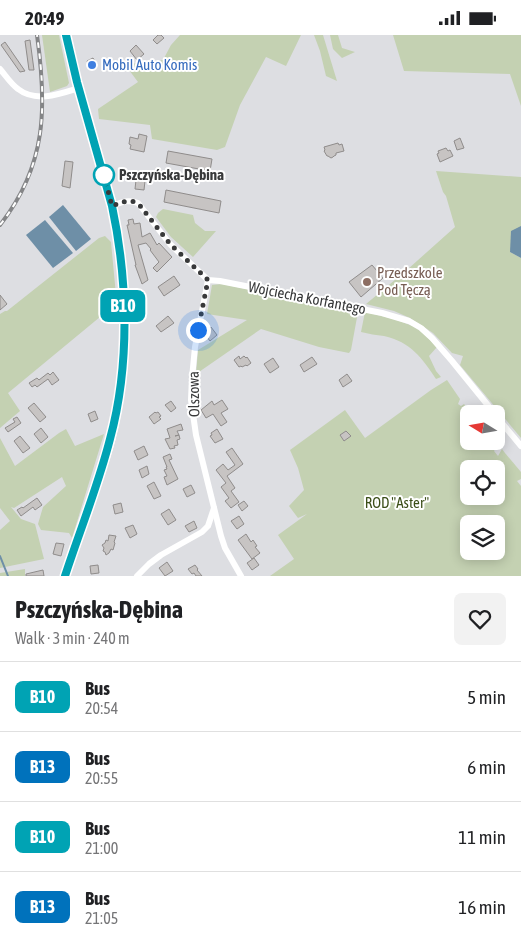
<!DOCTYPE html>
<html lang="en">
<head>
<meta charset="utf-8">
<style>
	body { margin:0; font-family:"Asap Condensed",sans-serif; background:#f2f2f2; color:#202124; height:100vh; display:flex; flex-direction:column; font-size:19px; white-space:nowrap }
	* { box-sizing:border-box; margin:0 }
	p { font-size:16px; color:#757577 }
	.icon { flex:none; width:28px; height:28px; fill:none; stroke:currentColor; stroke-width:2; stroke-linecap:round; stroke-linejoin:round }
	.map { position:relative; height:541px; overflow:hidden }
	.panel { display:flex; flex-direction:column; background:#fff; flex:1 }
	.panel>* { flex:none }
	.badge { padding:0 10px; border-radius:8px; font-size:18px; line-height:32px }
	.needle { width:32px; rotate:281deg }
	.fabs { position:absolute; left:460px; top:370px; display:grid; gap:10px }
	.fabs a { display:grid; place-items:center; width:45px; height:45px; border-radius:8px; background:#fff; box-shadow:0 2px 12px #0003; font-size:25px }
	.you { position:absolute; width:25px; height:25px; margin:-12px; border:4px solid #fff; border-radius:50%; background:#1a73e8; box-shadow:0 0 0 8px #1a73e833 }
	.map>.badge { position:absolute; translate:-50% -50%; box-shadow:0 0 0 2px #fff }
	.round { display:grid; place-items:center; flex:none; width:52px; height:52px; border-radius:8px; background:#f2f2f2 }
	.head { display:flex; align-items:center; justify-content:space-between; height:85px; padding:0 15px }
	h1 { font-size:24px; font-weight:700; line-height:38px }
	ul { padding:0; list-style:none }
	li { display:flex; align-items:center; gap:15px; height:70px; padding:0 15px; border-top:1px solid #e0e0e0 }
	li div { flex:1 }
	li b { display:block; font-size:19px }
	li em { font-style:normal }
	li .badge { min-width:55px; font-weight:700; text-align:center }
	.status { display:flex; justify-content:space-between; align-items:center; height:35px; padding:0 25px; background:#fff; direction:ltr }
	.status svg { height:14px; fill:currentColor }
	.map>svg:first-child { display:block }
	.green { fill:#c4d1b2; fill-rule:evenodd }
	.water { fill:#6e8fa7 }
	.lines { fill:none; stroke-linecap:round; stroke-linejoin:round }
	.stream { stroke:#6e8fa7; stroke-width:2 }
	.building { fill:#c7c4c3; stroke:#8f8c8b }
	.street { stroke:#fff; stroke-width:6 }
	.secondary { stroke:#fff; stroke-width:9 }
	.rail-casing { stroke:#848587; stroke-width:4 }
	.rail { stroke:#fff; stroke-width:2; stroke-dasharray:5.5; stroke-linecap:butt }
	.line-casing { stroke:#fff; stroke-width:11 }
	.line { stroke:#00a3b4; stroke-width:8 }
	.walk { stroke:#38393a; stroke-width:5; stroke-dasharray:0 9 }
	.shop-dot { fill:#3f7fe0; stroke:#fff; stroke-width:2 }
	.stop-dot { fill:#fff; stroke:#00a3b4; stroke-width:2.5 }
	.education-dot { fill:#8d6e63; stroke:#fff; stroke-width:2 }
	.labels { text-anchor:middle; stroke-width:4; stroke-linejoin:round; paint-order:stroke }
	.shop-label { font-size:15px; fill:#366cbe; stroke:#fff; text-anchor:start }
	.stop-label { font-size:15px; font-weight:bold; fill:#38393a; stroke:#fff; text-anchor:start }
	.education-label { font-size:15px; fill:#785e54; stroke:#fff; text-anchor:start }
	.street-label { font-size:15px; fill:#38393a; stroke:#fff }
	.park-label { font-size:15px; fill:#3b4e18; stroke:#fff }
</style>
</head>
<body>
<div class="status"><b>20:49</b><svg viewBox="0 0 49 12"><path d="M0 12V9h3v3zM5 12V6h3v6zM10 12V3h3v9zM15 12V0h3v12zM26 1h20v11H26zM47 4h2v5h-2z"/></svg></div>
<div class="map">
<svg width="521" height="541" viewBox="0 0 521 541">
	<rect width="100%" height="100%" fill="#dddee2"/>
	<!-- green -->
	<g class="green">
		<polygon points="42,0 59,0 69,48 67,51 50,57"/>
		<polygon points="180,0 301,0 286,31 266,22 240,70 225,112 217,115 152,104 150,90 99,84 98,74 138,47 129,35 129,29 163,25 171,10"/>
		<polygon points="314,0 323,0 337,46 326,41 320,16"/>
		<polygon points="330,0 338,0 342,13 355,17 342,23 333,14"/>
		<polygon points="393,0 521,0 521,71 510,39 404,36"/>
		<polygon points="436,136 521,142 521,191 510,217 521,223 521,403 460,330 463,321 452,318 433,298 410,283 394,276 366,269 408,234 455,192 446,161 443,157"/>
		<polygon points="163,174 193,180 195,188 205,196 216,196 193,222 171,202 156,182 158,178"/>
		<polygon points="105,201 111,207 117,271 106,277 8,358 20,376 0,393 0,279 5,276 7,276 99,203"/>
		<polygon points="222,249 358,277 351,315 349,318 319,312 261,294 196,339 198,315 247,285 207,279 212,250"/>
		<path d="M365,277L394,284L418,293L437,312L429,321L436,336L441,342L436,344C422,323 411,307 384,301C376,300 369,299 361,297Z"/>
		<path d="M447,345L460,364L458,369L461,371L464,369L472,379H469V406H496V405L499,408L494,416L498,421L502,414L505,418L521,437V444L517,446L521,451V541H270L294,524L278,500L307,479L298,483L289,471L304,455L298,433L290,415L345,375L365,403L431,355ZM469,434H496V461H469ZM469,489H496V516H469Z"/>
		<polygon points="66,394 75,411 104,399 72,503 69,498 41,495 38,489 43,472 66,451 62,442 14,473 11,472 21,484 35,489 44,524 0,533 0,495 10,486 0,473 0,403 15,431 59,398"/>
		<polygon points="25,534 25,541 0,541 0,538"/>
	</g>
	<!-- water -->
	<g class="water">
		<polygon points="63,170 91,204 76,216 49,182"/>
		<polygon points="45,185 73,218 53,233 26,200"/>
		<polygon points="521,191 521,223 510,217 511,196"/>
	</g>
	<g class="lines">
		<!-- stream -->
		<polyline class="stream" points="0,521 8,541"/>
	</g>
	<!-- building -->
	<g class="building">
		<polygon points="158,0 161,0 164,3 157,9 153,5"/>
		<polygon points="30,5 34,35 29,35 25,6"/>
		<polygon points="5,7 25,36 20,37 1,10"/>
		<polygon points="136,10 144,19 137,25 130,16"/>
		<polygon points="93,23 97,29 94,30 95,32 91,34 87,26"/>
		<polygon points="139,99 147,101 144,117 130,114 131,110 129,109 130,102 138,104"/>
		<polygon points="460,103 464,113 457,115 454,106"/>
		<polygon points="338,108 339,110 342,109 344,116 336,118 336,120 334,121 333,122 331,123 328,121 327,121 324,116 325,115 324,112"/>
		<polygon points="446,113 448,116 450,115 453,121 440,127 437,119 439,118 438,116"/>
		<polygon points="168,116 212,124 210,136 166,128"/>
		<polygon points="65,126 73,127 70,153 62,151"/>
		<polygon points="137,136 146,137 144,155 135,154"/>
		<polygon points="166,155 221,166 219,178 164,167"/>
		<polygon points="133,184 134,189 140,188 142,202 150,198 157,210 159,208 172,222 157,237 153,233 159,227 150,215 151,214 146,208 138,210 148,245 142,249 135,230 136,230 127,190 129,190 128,185"/>
		<polygon points="372,230 383,243 361,262 349,247"/>
		<polygon points="174,241 180,250 164,261 158,252"/>
		<polygon points="0,260 7,269 0,275"/>
		<polygon points="168,281 174,288 161,297 156,291"/>
		<polygon points="211,292 217,300 210,306 204,298"/>
		<polygon points="239,321 240,324 244,321 246,323 247,322 251,328 247,331 246,330 242,332 241,331 239,332 234,325"/>
		<polygon points="312,322 317,329 304,337 300,330"/>
		<polygon points="273,323 279,332 270,338 264,329"/>
		<polygon points="53,337 59,345 52,350 48,344 37,352 35,350 32,352 29,348 37,343 39,345 48,338 50,340"/>
		<polygon points="347,339 352,346 343,352 339,345"/>
		<polygon points="222,365 228,374 221,378 227,387 221,391 213,379 206,383 201,375 212,366 214,370"/>
		<polygon points="171,366 176,373 171,377 165,370"/>
		<polygon points="34,368 46,382 40,387 28,373"/>
		<polygon points="95,376 98,384 91,387 88,379"/>
		<polygon points="155,377 156,378 158,377 161,381 159,382 161,384 154,389 149,382"/>
		<polygon points="17,382 21,388 8,397 5,393 15,387 13,384"/>
		<polygon points="181,389 183,395 177,396 179,400 175,401 179,400 180,404 177,405 178,410 174,411 175,413 170,414 165,404 170,403 167,394"/>
		<polygon points="41,393 48,402 41,408 34,399"/>
		<polygon points="217,394 223,404 215,408 210,401 212,400 211,398"/>
		<polygon points="346,396 351,401 344,406 340,400"/>
		<polygon points="20,401 30,413 23,418 14,406"/>
		<polygon points="144,411 148,420 138,425 134,416"/>
		<polygon points="232,413 243,429 227,441 235,453 231,456 239,467 231,473 225,466 229,463 221,452 226,448 216,435 223,429 228,435 235,430 226,417"/>
		<polygon points="170,419 172,424 169,425 178,444 167,450 164,442 167,441 164,435 167,434 166,432 167,432 163,422"/>
		<polygon points="147,431 149,439 142,443 139,435"/>
		<polygon points="154,447 161,461 154,464 147,451"/>
		<polygon points="191,450 195,458 187,462 183,454"/>
		<polygon points="37,463 42,470 35,475 33,472 21,481 17,475 22,472 23,473"/>
		<polygon points="244,466 248,471 242,476 238,470"/>
		<polygon points="121,468 123,477 115,479 113,470"/>
		<polygon points="169,474 176,485 168,490 161,479"/>
		<polygon points="239,481 244,489 237,494 231,486"/>
		<polygon points="194,486 197,493 189,497 185,491"/>
		<polygon points="133,490 137,499 130,503 125,493"/>
		<polygon points="246,499 251,507 253,505 257,511 255,512 260,518 252,524 238,505"/>
		<polygon points="109,500 116,501 114,507 115,508 113,515 111,514 109,518 106,520 105,517 103,516 104,513 102,510 105,508 106,505 108,506"/>
		<polygon points="56,508 64,509 61,521 53,519"/>
		<polygon points="254,523 259,530 252,535 247,528"/>
		<polygon points="167,527 173,536 165,541 159,533"/>
		<polygon points="98,530 99,538 91,539 90,531"/>
		<polygon points="195,530 198,534 197,535 202,541 196,541 194,538 192,539 188,534"/>
		<polygon points="43,535 44,541 26,541 26,539"/>
	</g>
	<g class="lines">
		<!-- street -->
		<g class="street">
			<path d="M0,34C6,41 11,49 18,54C36,68 60,59 79,53"/>
			<path d="M112,171C122,167 128,164 138,168L170,209L208,245L220,246L382,278L409,286L421,293L432,303L452,326L495,379"/>
			<polyline points="208,245 195,312 192,343 191,365 196,400 221,501 225,513 241,541"/>
			<polyline points="496,381 521,411"/>
			<polyline points="137,541 149,529 161,520 202,497 208,491 214,473"/>
		</g>
		<!-- secondary -->
		<path class="secondary" d="M65,541C80,495 98,451 111,404C130,329 128,247 112,171L77,47L66,0"/>
		<defs>
			<path id="rail" d="M0,190C47,130 47,72 37,0"/>
		</defs>
		<!-- rail casing -->
		<use href="#rail" class="rail-casing"/>
		<!-- rail -->
		<use href="#rail" class="rail"/>
	</g>
	<g class="lines">
		<defs>
			<path id="line" d="M65,541C80,495 98,451 110,404C130,330 128,246 112,171L77,47L66,0"/>
		</defs>
		<!-- line casing -->
		<use href="#line" class="line-casing"/>
		<!-- line -->
		<use href="#line" class="line"/>
		<!-- walk -->
		<path class="walk" d="M104,140L112,171C122,167 128,164 138,168L170,209L208,245L198,295"/>
	</g>
	<!-- markers -->
	<circle class="shop-dot" cx="92" cy="30" r="5"/>
	<circle class="stop-dot" cx="104" cy="140" r="10"/>
	<circle class="education-dot" cx="367" cy="247" r="5"/>
	<g class="labels">
		<!-- shop labels -->
		<g class="shop-label">
			<text x="102" y="35">Mobil Auto Komis</text>
		</g>
		<!-- stop labels -->
		<g class="stop-label">
			<text x="119" y="145">Pszczyńska-Dębina</text>
		</g>
		<!-- education labels -->
		<g class="education-label">
			<text x="377" y="243">Przedszkole<tspan x="377" dy="17">Pod Tęczą</tspan></text>
		</g>
		<!-- street labels -->
		<g class="street-label">
			<text transform="translate(307 263) rotate(11)" y="5">Wojciecha Korfantego</text>
			<text transform="translate(194 359) rotate(-91)" y="5">Olszowa</text>
		</g>
		<!-- park labels -->
		<g class="park-label">
			<text x="397" y="473">ROD "Aster"</text>
		</g>
	</g>
</svg>
<div class="fabs">
<a><svg class="needle" viewBox="-14 -14 28 28"><path d="M0-13l5 13h-10z" fill="#e53935"/><path d="M0 13l5-13h-10z" fill="#757577"/></svg></a>
<a><svg class="icon" aria-label="locate" viewBox="0 0 24 24"><circle cx="12" cy="12" r="6"/><path d="M12 2v4M12 18v4M2 12h4M18 12h4"/></svg></a>
<a><svg class="icon" aria-label="layers" viewBox="0 0 24 24"><path d="M12 4l9 5-9 5-9-5zM3 14l9 5 9-5"/></svg></a>
</div>
<div class="you" style="left:198px;top:295px"></div>
<b class="badge" style="left:123px;top:271px;background:#00a3b4;color:#fff">B10</b>
</div>
<section class="panel">
<div class="head"><div><h1>Pszczyńska-Dębina</h1><p>Walk · 3 min · 240 m</p></div><a class="round"><svg class="icon" aria-label="heart" viewBox="0 0 24 24"><path d="M12 20l-8-8c-3-5 5-10 8-4 3-6 11-1 8 4z"/></svg></a></div>
<ul>
<li><span class="badge" style="background:#00a3b4;color:#fff">B10</span><div><b>Bus</b><p>20:54</p></div><em>5 min</em></li>
<li><span class="badge" style="background:#0072bc;color:#fff">B13</span><div><b>Bus</b><p>20:55</p></div><em>6 min</em></li>
<li><span class="badge" style="background:#00a3b4;color:#fff">B10</span><div><b>Bus</b><p>21:00</p></div><em>11 min</em></li>
<li><span class="badge" style="background:#0072bc;color:#fff">B13</span><div><b>Bus</b><p>21:05</p></div><em>16 min</em></li>
</ul>
</section>
</body>
</html>
